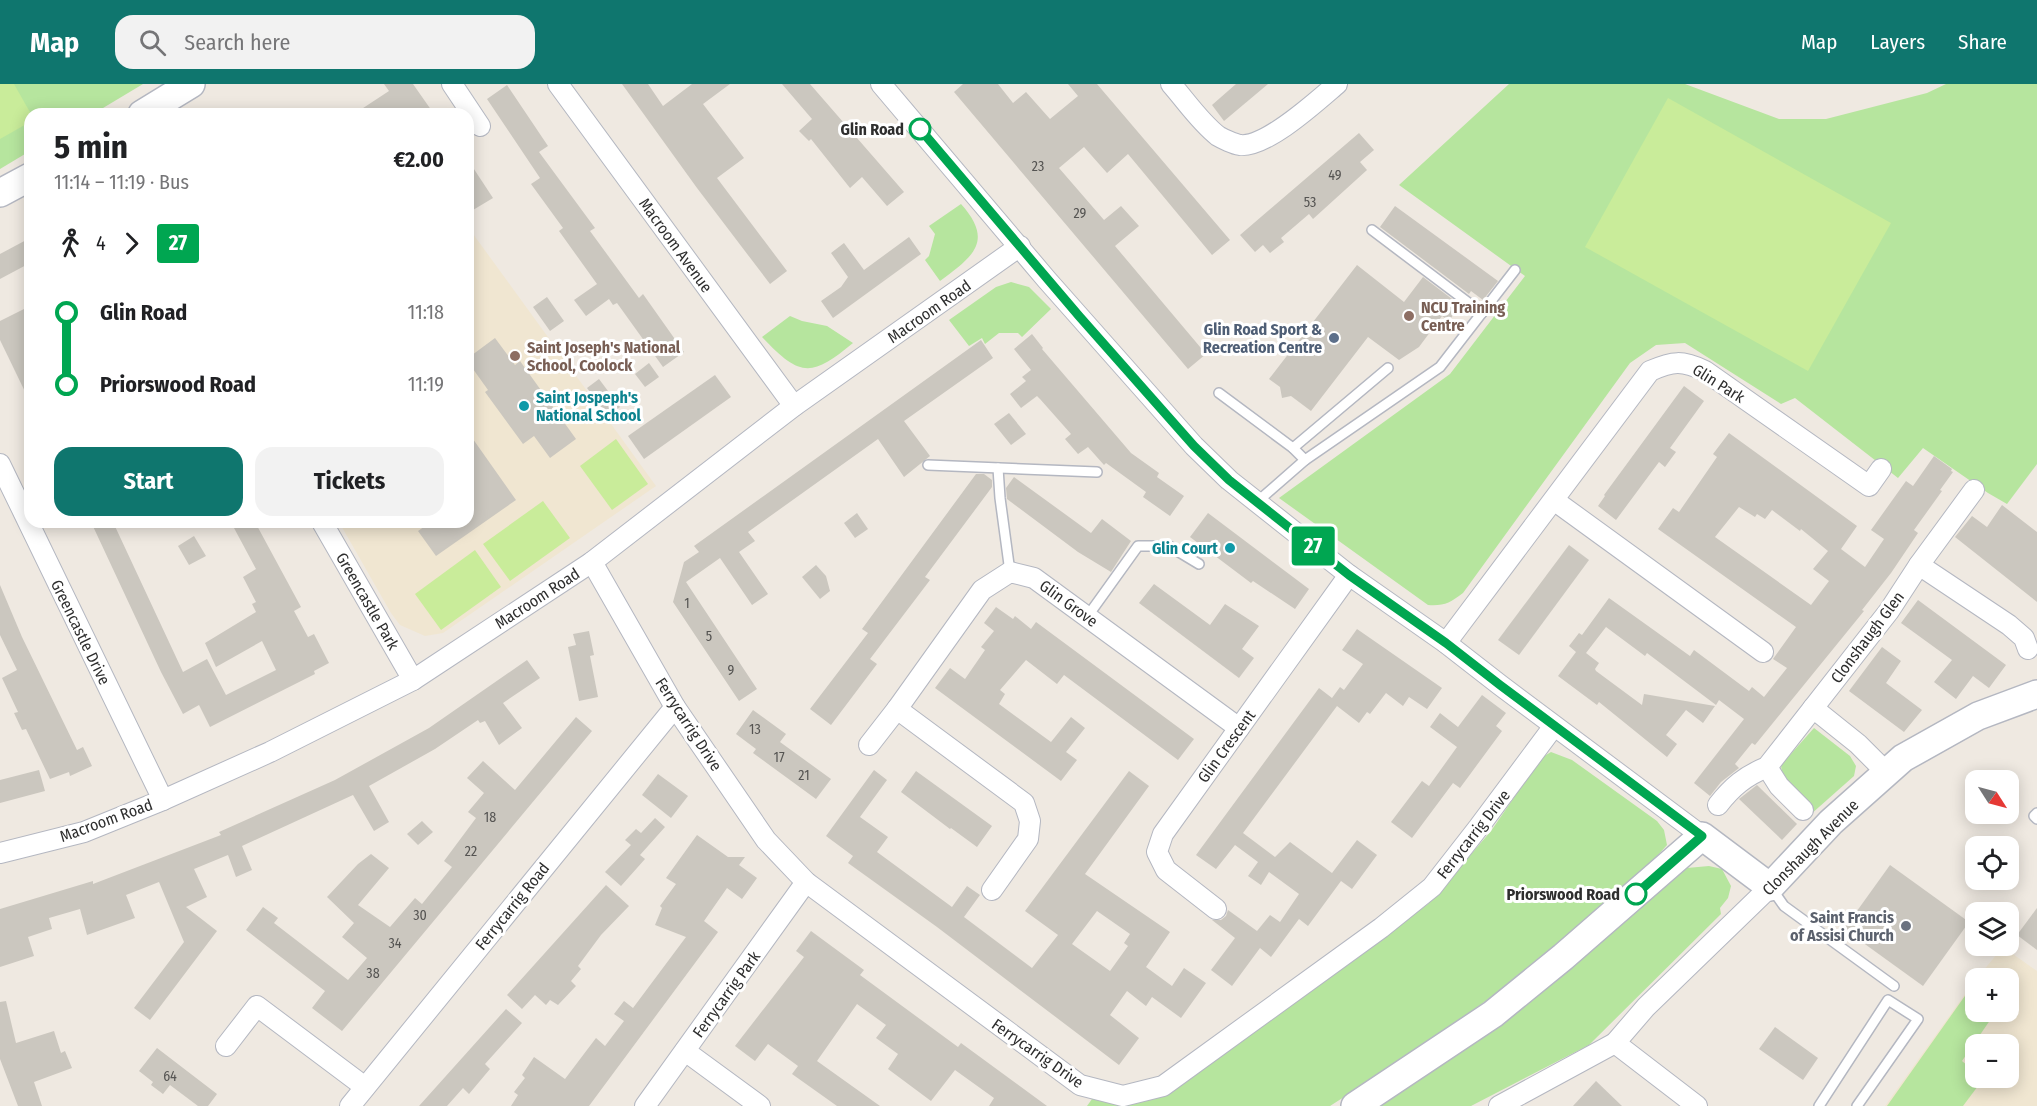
<!DOCTYPE html>
<html lang="en">
<head>
<meta charset="utf-8">
<style>
	body { margin:0; font-family:"Fira Sans Condensed",sans-serif; background:#f2f2f2; color:#202124; height:100vh; display:flex; flex-direction:column; font-size:22px; white-space:nowrap }
	* { box-sizing:border-box; margin:0 }
	p { font-size:20px; color:#757577 }
	.icon { flex:none; width:33px; height:33px; fill:none; stroke:currentColor; stroke-width:2; stroke-linecap:round; stroke-linejoin:round }
	.map { position:relative; flex:1; overflow:hidden }
	.panel { position:absolute; left:24px; top:24px; width:450px; height:420px; display:flex; flex-direction:column; background:#fff; border-radius:18px; box-shadow:0 3px 15px #0003 }
	.panel>* { flex:none }
	.badge { padding:0 12px; border-radius:4px; font-size:21px; line-height:39px }
	.needle { width:39px; rotate:126deg }
	.fabs { position:absolute; left:1965px; top:686px; display:grid; gap:12px }
	.fabs a { display:grid; place-items:center; width:54px; height:54px; border-radius:12px; background:#fff; box-shadow:0 3px 15px #0003; font-size:30px }
	.map>.badge { position:absolute; translate:-50% -50%; box-shadow:0 0 0 3px #fff }
	.legs { display:flex; align-items:center; gap:9px; height:66px; padding:0 30px; font-size:20px }
	.legs p { margin-inline-start:auto }
	.overview { display:flex; align-items:center; justify-content:space-between; height:102px; padding:0 30px }
	h1 { font-size:33px; font-weight:700; line-height:45px }
	.action { display:flex; gap:12px; margin-top:auto; padding:12px 30px }
	.action a { flex:1; height:69px; border-radius:18px; background:#0f766e; color:#fff; font-size:24px; font-weight:700; line-height:69px; text-align:center }
	.action a+a { background:#f2f2f2; color:#202124 }
	ul { padding:0 30px; list-style:none }
	li { display:flex; align-items:center; gap:21px; height:72px; font-size:22px }
	li i { display:grid; place-items:center; width:9px; height:100%; margin:0 8px; background:currentColor }
	li i::after { content:''; width:15px; height:15px; margin:-8px; border:4px solid; border-radius:50%; background:#fff }
	li p { margin-inline-start:auto }
	li:first-child i { background:linear-gradient(#0000 50%,currentColor 0) }
	li:last-child i { background:linear-gradient(currentColor 50%,#0000 0) }
	header { display:flex; align-items:center; gap:36px; box-sizing:border-box; height:84px; padding:0 30px; background:#0f766e; color:#fff }
	header strong { font-size:28px }
	nav { display:flex; gap:33px; margin-inline-start:auto; font-size:21px }
	.search { width:420px; height:54px; background:#f2f2f2; display:flex; align-items:center; gap:15px; box-sizing:border-box; padding:0 21px; border-radius:18px; color:#757577; font-size:22px }
	.map>svg:first-child { display:block }
	.education { fill:#f0e6d1; fill-rule:evenodd }
	.green { fill:#b6e59e }
	.pitch { fill:#c9ec9a }
	.building { fill:#cbc7bf; fill-rule:evenodd }
	.lines { fill:none; stroke-linecap:round; stroke-linejoin:round }
	.lane-casing { stroke:#b4b7c1; stroke-width:12 }
	.street-casing { stroke:#b4b7c1; stroke-width:22 }
	.secondary-casing { stroke:#b4b7c1; stroke-width:30 }
	.lane { stroke:#fff; stroke-width:9 }
	.street { stroke:#fff; stroke-width:20 }
	.secondary { stroke:#fff; stroke-width:27 }
	.line-1-casing { stroke:#fff; stroke-width:14 }
	.line-1 { stroke:#00a651; stroke-width:9 }
	.stop-1-dot { fill:#fff; stroke:#00a651; stroke-width:3 }
	.education-dot { fill:#8d6e63; stroke:#fff; stroke-width:2 }
	.service-dot { fill:#5c6f8a; stroke:#fff; stroke-width:2 }
	.culture-dot { fill:#0f9aa8; stroke:#fff; stroke-width:2 }
	.worship-dot { fill:#6b7280; stroke:#fff; stroke-width:2 }
	.labels { text-anchor:middle; stroke-width:6; stroke-linejoin:round; paint-order:stroke }
	.number-label { font-size:14px; fill:#555452 }
	.stop-label { font-size:16px; font-weight:bold; fill:#2e2e2e; stroke:#fff; text-anchor:end }
	.street-label { font-size:16px; fill:#2e2e2e; stroke:#fff }
	.education-label { font-size:16px; font-weight:bold; fill:#785e54; stroke:#fff; text-anchor:start }
	.service-label { font-size:16px; font-weight:bold; fill:#4e5e75; stroke:#fff; text-anchor:end }
	.culture-label { font-size:16px; font-weight:bold; fill:#0d838f; stroke:#fff; text-anchor:start }
	.worship-label { font-size:16px; font-weight:bold; fill:#5b616d; stroke:#fff; text-anchor:end }
</style>
</head>
<body>
<header>
<strong>Map</strong>
<div class="search"><svg class="icon" aria-label="search" viewBox="0 0 24 24"><circle cx="10" cy="10" r="6"/><path d="M15 15l6 6"/></svg>Search here</div>
<nav><a>Map</a><a>Layers</a><a>Share</a></nav>
</header>
<div class="map">
<svg width="2037" height="1022" viewBox="0 0 2037 1022">
	<rect width="100%" height="100%" fill="#efe9e1"/>
	<!-- education -->
	<g class="education">
		<polygon points="468,143 656,402 443,549 425,552 400,541 391,529 339,438 468,438"/>
		<path d="M2003,863L2037,887V1022H1885L1975,896L1976,927H2008V894H1977ZM1976,960H2008V993H1976Z"/>
	</g>
	<!-- green -->
	<g class="green">
		<polygon points="0,0 143,0 93,30 30,30 30,67 0,85"/>
		<path d="M1509,0H1685L1779,35H1826L1927,9L1946,0H2037V380L2007,420L1988,409L1923,364L1898,394L1795,314L1781,320L1685,259L1656,261L1630,279L1463,509C1450,519 1444,522 1428,521L1279,414L1450,290L1525,192L1399,101Z"/>
		<path d="M961,120C995,158 972,173 940,197L925,176L929,172L935,150L929,142Z"/>
		<polygon points="1011,198 1029,203 1051,225 1022,253 1018,249 999,249 985,260 982,254 969,262 949,236 996,203"/>
		<path d="M790,232L802,237L827,242L853,259C811,294 800,293 762,253Z"/>
		<polygon points="1814,644 1850,672 1856,682 1854,692 1810,731 1783,699 1781,681"/>
		<path d="M1551,668L1572,676L1657,737L1664,746L1667,761L1632,800L1529,887L1394,981L1330,1022H1087L1092,1015C1130,1022 1144,1020 1178,1003L1428,820L1491,747L1541,674Z"/>
		<polygon points="1709,782 1722,785 1731,802 1728,814 1720,824 1721,830 1589,961 1471,1022 1379,1022 1414,1000 1530,918 1687,784"/>
		<polygon points="1967,909 1975,915 1976,927 1991,927 1995,929 1962,977 1975,988 1976,993 1984,994 1963,1022 1887,1022"/>
	</g>
	<!-- pitch -->
	<g class="pitch">
		<polygon points="0,0 14,0 31,30 30,38 0,55"/>
		<polygon points="1668,14 1891,139 1808,287 1585,163"/>
		<polygon points="616,355 648,400 612,426 580,382"/>
		<polygon points="543,417 570,454 510,497 483,460"/>
		<polygon points="475,466 501,503 441,546 415,510"/>
	</g>
	<!-- building -->
	<g class="building">
		<polygon points="384,0 413,0 434,30 354,30 389,7"/>
		<polygon points="622,0 648,0 663,22 692,0 730,0 703,20 744,74 717,94 787,187 770,200 697,104"/>
		<polygon points="782,0 810,0 904,108 887,122 862,93 850,104 811,55 809,57 799,47 812,35"/>
		<polygon points="963,0 998,0 1013,19 1026,8 1050,35 1078,12 1068,0 1097,0 1230,156 1212,171 1128,70 1107,89 1084,63 1059,84 1104,136 1121,122 1139,142 1115,162 1206,270 1188,285 954,8"/>
		<polygon points="1236,0 1268,0 1224,37 1212,21"/>
		<polygon points="507,1 548,62 539,68 595,144 590,147 639,214 643,210 684,268 663,283 617,219 613,221 609,215 586,232 574,216 597,200 559,147 563,144 531,100 540,94 487,15"/>
		<polygon points="1359,49 1374,66 1360,78 1367,86 1313,135 1309,130 1281,154 1284,158 1270,169 1263,161 1255,168 1240,151"/>
		<polygon points="468,76 493,114 468,129"/>
		<polygon points="1395,122 1498,197 1483,216 1471,207 1469,210 1380,143"/>
		<polygon points="909,153 921,170 833,234 821,217 841,203 848,193 831,169 844,159 864,186"/>
		<polygon points="30,154 30,179 0,195 0,170"/>
		<polygon points="1357,181 1404,218 1423,193 1460,221 1449,237 1442,232 1419,263 1399,276 1368,253 1311,327 1291,312 1282,314 1280,303 1269,295"/>
		<polygon points="547,213 564,237 550,247 533,223"/>
		<polygon points="30,222 30,318 0,256 0,237"/>
		<polygon points="1032,250 1043,264 1042,265 1131,369 1159,389 1157,393 1184,412 1170,432 1143,413 1146,408 1106,379 1104,381 1088,363 1078,370 1065,355 1071,350 1040,315 1037,312 1021,324 1010,310 1026,297 1022,293 1031,286 1014,265"/>
		<polygon points="495,254 515,281 520,277 576,355 550,374 534,352 523,360 485,308 488,306 468,278 468,274"/>
		<polygon points="981,256 993,274 904,337 930,372 904,393 878,355 748,448 755,457 739,468 768,510 752,521 720,474 686,498 757,605 739,617 673,518 684,478 699,468 694,462"/>
		<polygon points="649,279 659,293 645,303 635,290"/>
		<polygon points="715,291 731,313 644,375 628,352"/>
		<polygon points="599,295 620,323 608,332 587,304"/>
		<polygon points="1684,302 1704,317 1670,364 1676,368 1665,383 1659,378 1616,436 1598,422 1605,412 1604,411"/>
		<polygon points="1009,329 1026,350 1011,361 994,340"/>
		<polygon points="468,348 516,416 436,472 418,447 431,438 468,438"/>
		<path d="M1729,349L1857,442L1841,465L1865,483L1884,455L1871,446L1906,397L1913,402L1934,372L1952,385L1951,387L1953,388L1940,406L1942,407L1914,446L1918,449L1891,489L1862,526L1864,527L1755,661L1752,659L1735,680L1739,684L1721,698L1710,712L1694,699L1744,635L1719,616L1716,621L1647,569L1645,572L1606,543L1586,569L1599,579L1595,585L1596,587L1642,621L1644,610L1715,622L1703,639L1686,626L1666,651L1677,660L1667,673L1599,618L1597,621L1558,592L1576,568L1569,562L1579,549L1582,551L1609,514L1690,572L1694,566L1749,607L1752,603L1764,613L1787,584L1773,575L1796,543L1658,445L1673,424L1679,428L1717,373L1713,370ZM1739,423L1755,433L1757,430L1765,435L1772,426L1800,447L1801,445L1828,467L1813,485L1829,497L1811,521L1715,453Z"/>
		<polygon points="976,390 984,390 992,396 992,403 925,493 930,496 870,575 877,580 831,641 810,625 868,549 862,545"/>
		<polygon points="1014,393 1091,449 1102,435 1131,457 1111,488 1078,468 1007,415 1006,404"/>
		<polygon points="2002,421 2037,448 2037,518 1955,453 1972,432 1987,443"/>
		<polygon points="857,429 868,445 855,454 844,439"/>
		<polygon points="1208,429 1309,505 1295,525 1253,497 1251,499 1190,453"/>
		<polygon points="91,438 113,438 183,588 207,575 226,611 276,586 262,557 216,583 205,559 256,528 252,520 256,518 243,493 256,485 234,444 240,438 255,438 301,523 294,527 308,553 314,550 329,579 314,587 315,590 210,643 199,621 183,630 161,588"/>
		<polygon points="194,452 206,472 189,481 178,462"/>
		<polygon points="1569,461 1589,476 1519,571 1498,556"/>
		<polygon points="816,481 826,492 830,507 820,515 802,493"/>
		<polygon points="1154,500 1210,541 1225,520 1259,542 1242,565 1254,574 1239,594 1139,519"/>
		<polygon points="0,501 22,553 77,666 83,663 92,682 70,692 69,688 50,695 26,645 22,646 14,629 18,628 2,594 17,586 0,551"/>
		<polygon points="1918,516 2006,581 1989,604 1973,592 1956,615 1934,598 1952,576 1901,539"/>
		<polygon points="996,523 1013,535 1015,532 1031,545 1036,538 1194,655 1178,676 1064,591 1057,600 1026,576 1000,606 1005,610 999,620 1051,658 1071,633 1085,644 1066,668 1077,676 1061,697 935,604 950,584 965,595 985,566 981,563 994,547 984,539"/>
		<polygon points="1357,545 1442,604 1427,625 1409,613 1403,622 1386,609 1370,630 1367,628 1359,639 1337,622 1243,749 1275,773 1290,758 1332,789 1357,756 1377,771 1352,805 1341,797 1308,842 1299,835 1271,873 1260,864 1232,902 1211,886 1235,854 1212,836 1221,836 1226,832 1228,826 1257,847 1270,831 1280,838 1299,810 1269,788 1261,801 1248,792 1258,778 1235,761 1216,785 1196,771 1319,604 1332,614 1340,603 1344,606 1363,580 1342,566"/>
		<polygon points="589,547 594,571 590,572 598,613 579,617 568,563 576,561 573,550"/>
		<polygon points="1882,563 1901,577 1886,599 1922,626 1904,648 1849,607"/>
		<polygon points="527,576 540,594 503,619 522,644 499,661 485,637 480,639 478,636 435,665 369,702 389,738 374,747 353,711 242,762 252,786 236,793 228,771 194,785 207,813 186,823 217,847 150,936 134,924 184,858 159,798 126,811 135,834 87,851 80,825 49,834 52,845 28,853 34,872 0,883 0,825 93,797 93,800 221,751 219,748 335,696 429,644"/>
		<polygon points="1482,611 1506,629 1496,642 1502,647 1460,704 1453,699 1412,754 1391,738 1422,697 1429,702 1457,663 1430,643 1440,629 1458,643"/>
		<polygon points="753,626 786,650 780,658 831,695 816,715 753,669 756,665 736,650"/>
		<polygon points="576,633 592,647 342,947 312,924 325,907 246,846 263,823 278,834 274,839 348,896 367,874 342,853 354,839 327,813 358,780 371,770 389,784 358,821 390,843 415,814 422,820 452,783 444,777 476,734 468,728 484,709 467,694 483,677 515,706"/>
		<polygon points="39,686 45,707 0,719 0,696"/>
		<path d="M874,686L887,696L860,733L888,753L877,768L952,823L967,802L980,811L964,833L1032,884L1058,851L1025,827L1129,687L1149,702L1085,790L1170,848L1146,883L1172,902L1184,884L1206,899L1181,934L1152,913L1146,922L1127,907L1110,931L1139,954L1119,981L937,843L848,779L853,772L826,752ZM1097,827L1130,850L1124,859L1128,862L1110,887L1072,860Z"/>
		<polygon points="916,687 992,742 977,763 951,744 950,745 901,708"/>
		<polygon points="658,690 688,712 671,734 642,711"/>
		<polygon points="1757,701 1797,740 1782,756 1739,715"/>
		<polygon points="655,734 665,743 640,771 645,775 621,802 605,788 631,761 625,756 636,745 641,749"/>
		<polygon points="422,737 433,748 418,761 407,750"/>
		<polygon points="697,751 728,773 745,773 739,781 757,794 742,815 727,804 704,837 718,848 589,1022 511,1022 518,1011 514,1008 525,994 522,991 534,973 565,995 596,954 605,962 624,937 614,930 624,917 633,924 686,853 655,841 662,824 660,822 676,800 666,794"/>
		<polygon points="1890,781 1969,838 1923,902 1844,845"/>
		<polygon points="606,801 629,822 601,851 578,882 581,885 571,897 576,902 558,921 550,916 546,921 535,911 522,925 507,911"/>
		<polygon points="2037,824 2037,866 2017,851"/>
		<polygon points="811,847 864,886 860,891 958,963 961,959 1047,1022 989,1022 994,1014 955,986 931,1017 888,985 898,970 876,954 886,941 857,920 817,977 880,1022 837,1022 792,990 798,982 768,960 755,977 735,962 804,873 796,867"/>
		<polygon points="6,917 16,959 54,947 61,969 65,967 72,984 34,998 42,1022 18,1022 0,975 0,918"/>
		<polygon points="506,925 522,939 485,980 490,985 469,1010 463,1004 447,1022 419,1022"/>
		<polygon points="1775,943 1818,974 1803,996 1759,965"/>
		<polygon points="157,964 217,1010 208,1022 198,1022 170,1001 163,1010 151,1001 153,998 139,987"/>
		<polygon points="1596,997 1622,1022 1573,1022"/>
	</g>
	<g class="lines">
		<defs>
			<g id="lane">
				<polyline points="1372,146 1482,229"/>
				<polyline points="1219,309 1293,364 1305,376"/>
				<polyline points="1293,364 1388,284"/>
				<polyline points="928,381 1097,388"/>
				<polyline points="998,384 1000,414 1010,488"/>
				<polyline points="1257,418 1305,376 1440,283 1515,186"/>
				<polyline points="1087,533 1138,462 1169,462 1199,480"/>
				<polyline points="2037,729 2034,732 2037,735"/>
				<polyline points="1772,805 1784,822 1894,902"/>
				<polyline points="1819,1022 1888,916 1918,935 1857,1022"/>
			</g>
			<g id="street">
				<polyline points="452,0 480,42"/>
				<polyline points="558,0 794,322"/>
				<polyline points="881,0 1047,196 1194,362 1229,396 1349,491 1446,559 1500,601 1702,752"/>
				<path d="M1171,0C1186,17 1200,38 1218,52C1223,55 1234,60 1240,61C1266,64 1317,17 1337,0"/>
				<polyline points="0,380 163,716"/>
				<polyline points="1555,417 1763,568"/>
				<polyline points="322,438 413,596"/>
				<polyline points="592,478 675,623 766,756 806,798 1080,1001 1123,1012 1163,1002 1381,844 1432,803 1478,744 1554,642"/>
				<polyline points="1919,481 2009,541 2024,554 2028,565"/>
				<path d="M1446,559L1650,287C1673,277 1682,276 1705,287L1869,402L1881,385"/>
				<polyline points="1813,624 1858,660 1887,689"/>
				<polyline points="869,661 897,625"/>
				<polyline points="1767,683 1779,702 1803,726"/>
				<path d="M1718,721C1732,703 1745,692 1767,683L1889,527L1919,481L1974,406"/>
				<polyline points="0,769 84,748 163,716 270,668 413,596 592,478 794,322 1020,162"/>
				<polyline points="992,806 1028,755 1030,737 1024,719 897,625 982,506 1010,488 1034,494 1239,644"/>
				<polyline points="1216,825 1166,786 1157,768 1163,750 1349,491"/>
				<polyline points="1615,959 1697,1022"/>
				<polyline points="226,962 257,922 365,1003"/>
				<polyline points="685,967 760,1022"/>
				<polyline points="350,1022 675,623"/>
				<polyline points="645,1022 806,798"/>
				<polyline points="1499,1022 1615,959 1646,923 1770,803"/>
			</g>
			<g id="secondary">
				<polyline points="142,30 191,0"/>
				<polyline points="0,109 30,93"/>
				<polyline points="1355,1022 1493,930 1563,873 1702,752 1770,803 1831,738 1903,674 1978,632 2037,610"/>
			</g>
		</defs>
		<!-- lane casing -->
		<use href="#lane" class="lane-casing"/>
		<!-- street casing -->
		<use href="#street" class="street-casing"/>
		<!-- secondary casing -->
		<use href="#secondary" class="secondary-casing"/>
		<!-- lane -->
		<use href="#lane" class="lane"/>
		<!-- street -->
		<use href="#street" class="street"/>
		<!-- secondary -->
		<use href="#secondary" class="secondary"/>
	</g>
	<g class="lines">
		<defs>
			<polyline id="line-1" points="920,45 1079,232 1194,362 1229,396 1349,491 1446,559 1500,601 1702,752 1636,810"/>
		</defs>
		<!-- line-1 casing -->
		<use href="#line-1" class="line-1-casing"/>
		<!-- line-1 -->
		<use href="#line-1" class="line-1"/>
	</g>
	<!-- markers -->
	<g class="stop-1-dot">
		<circle cx="920" cy="45" r="10"/>
		<circle cx="1636" cy="810" r="10"/>
	</g>
	<g class="education-dot">
		<circle cx="1409" cy="232" r="6"/>
		<circle cx="515" cy="272" r="6"/>
	</g>
	<circle class="service-dot" cx="1334" cy="254" r="6"/>
	<g class="culture-dot">
		<circle cx="524" cy="322" r="6"/>
		<circle cx="1230" cy="464" r="6"/>
	</g>
	<circle class="worship-dot" cx="1906" cy="842" r="6"/>
	<g class="labels">
		<!-- number labels -->
		<g class="number-label">
			<text x="1038" y="87">23</text>
			<text x="1335" y="96">49</text>
			<text x="1310" y="123">53</text>
			<text x="1080" y="134">29</text>
			<text x="687" y="524">1</text>
			<text x="709" y="557">5</text>
			<text x="731" y="591">9</text>
			<text x="755" y="650">13</text>
			<text x="779" y="678">17</text>
			<text x="804" y="696">21</text>
			<text x="490" y="738">18</text>
			<text x="471" y="772">22</text>
			<text x="420" y="836">30</text>
			<text x="395" y="864">34</text>
			<text x="373" y="894">38</text>
			<text x="170" y="997">64</text>
		</g>
		<!-- stop labels -->
		<g class="stop-label">
			<text x="904" y="51">Glin Road</text>
			<text x="1620" y="816">Priorswood Road</text>
		</g>
		<!-- street labels -->
		<g class="street-label">
			<text transform="translate(676 161) rotate(54)" y="6">Macroom Avenue</text>
			<text transform="translate(929 227) rotate(-35)" y="6">Macroom Road</text>
			<text transform="translate(1719 299) rotate(32)" y="6">Glin Park</text>
			<text transform="translate(537 514) rotate(-33)" y="6">Macroom Road</text>
			<text transform="translate(368 517) rotate(60)" y="6">Greencastle Park</text>
			<text transform="translate(1069 519) rotate(36)" y="6">Glin Grove</text>
			<text transform="translate(81 548) rotate(64)" y="6">Greencastle Drive</text>
			<text transform="translate(1867 553) rotate(-53)" y="6">Clonshaugh Glen</text>
			<text transform="translate(689 640) rotate(57)" y="6">Ferrycarrig Drive</text>
			<text transform="translate(1226 662) rotate(-54)" y="6">Glin Crescent</text>
			<text transform="translate(106 736) rotate(-20)" y="6">Macroom Road</text>
			<text transform="translate(1473 750) rotate(-52)" y="6">Ferrycarrig Drive</text>
			<text transform="translate(1810 763) rotate(-45)" y="6">Clonshaugh Avenue</text>
			<text transform="translate(512 822) rotate(-51)" y="6">Ferrycarrig Road</text>
			<text transform="translate(726 910) rotate(-54)" y="6">Ferrycarrig Park</text>
			<text transform="translate(1038 969) rotate(35)" y="6">Ferrycarrig Drive</text>
		</g>
		<!-- education labels -->
		<g class="education-label">
			<text x="1421" y="229">NCU Training<tspan x="1421" dy="18">Centre</tspan></text>
			<text x="527" y="269">Saint Joseph's National<tspan x="527" dy="18">School, Coolock</tspan></text>
		</g>
		<!-- service labels -->
		<g class="service-label">
			<text x="1322" y="251">Glin Road Sport &amp;<tspan x="1322" dy="18">Recreation Centre</tspan></text>
		</g>
		<!-- culture labels -->
		<g class="culture-label">
			<text x="536" y="319">Saint Jospeph's<tspan x="536" dy="18">National School</tspan></text>
			<text x="1218" y="470" text-anchor="end">Glin Court</text>
		</g>
		<!-- worship labels -->
		<g class="worship-label">
			<text x="1894" y="839">Saint Francis<tspan x="1894" dy="18">of Assisi Church</tspan></text>
		</g>
	</g>
</svg>
<div class="fabs">
<a><svg class="needle" viewBox="-14 -14 28 28"><path d="M0-13l5 13h-10z" fill="#e53935"/><path d="M0 13l5-13h-10z" fill="#757577"/></svg></a>
<a><svg class="icon" aria-label="locate" viewBox="0 0 24 24"><circle cx="12" cy="12" r="6"/><path d="M12 2v4M12 18v4M2 12h4M18 12h4"/></svg></a>
<a><svg class="icon" aria-label="layers" viewBox="0 0 24 24"><path d="M12 4l9 5-9 5-9-5zM3 14l9 5 9-5"/></svg></a>
<a>+</a>
<a>−</a>
</div>
<b class="badge" style="left:1313px;top:462px;background:#00a651;color:#fff">27</b>
<section class="panel">
<div class="overview"><div><h1>5 min</h1><p>11:14 – 11:19 · Bus</p></div><b>€2.00</b></div>
<div class="legs"><svg class="icon" aria-label="walk" viewBox="0 0 24 24"><circle cx="13" cy="4" r="2"/><path d="M13 8l-2 6 4 7M11 14l-3 7M7 12l3-4h3l4 4"/></svg>4<svg class="icon" aria-label="forward" viewBox="0 0 24 24"><path d="M9 5l7 7-7 7"/></svg><b class="badge" style="background:#00a651;color:#fff">27</b></div>
<ul>
<li><i style="color:#00a651"></i><b>Glin Road</b><p>11:18</p></li>
<li><i style="color:#00a651"></i><b>Priorswood Road</b><p>11:19</p></li>
</ul>
<div class="action"><a>Start</a><a>Tickets</a></div>
</section>
</div>
</body>
</html>
